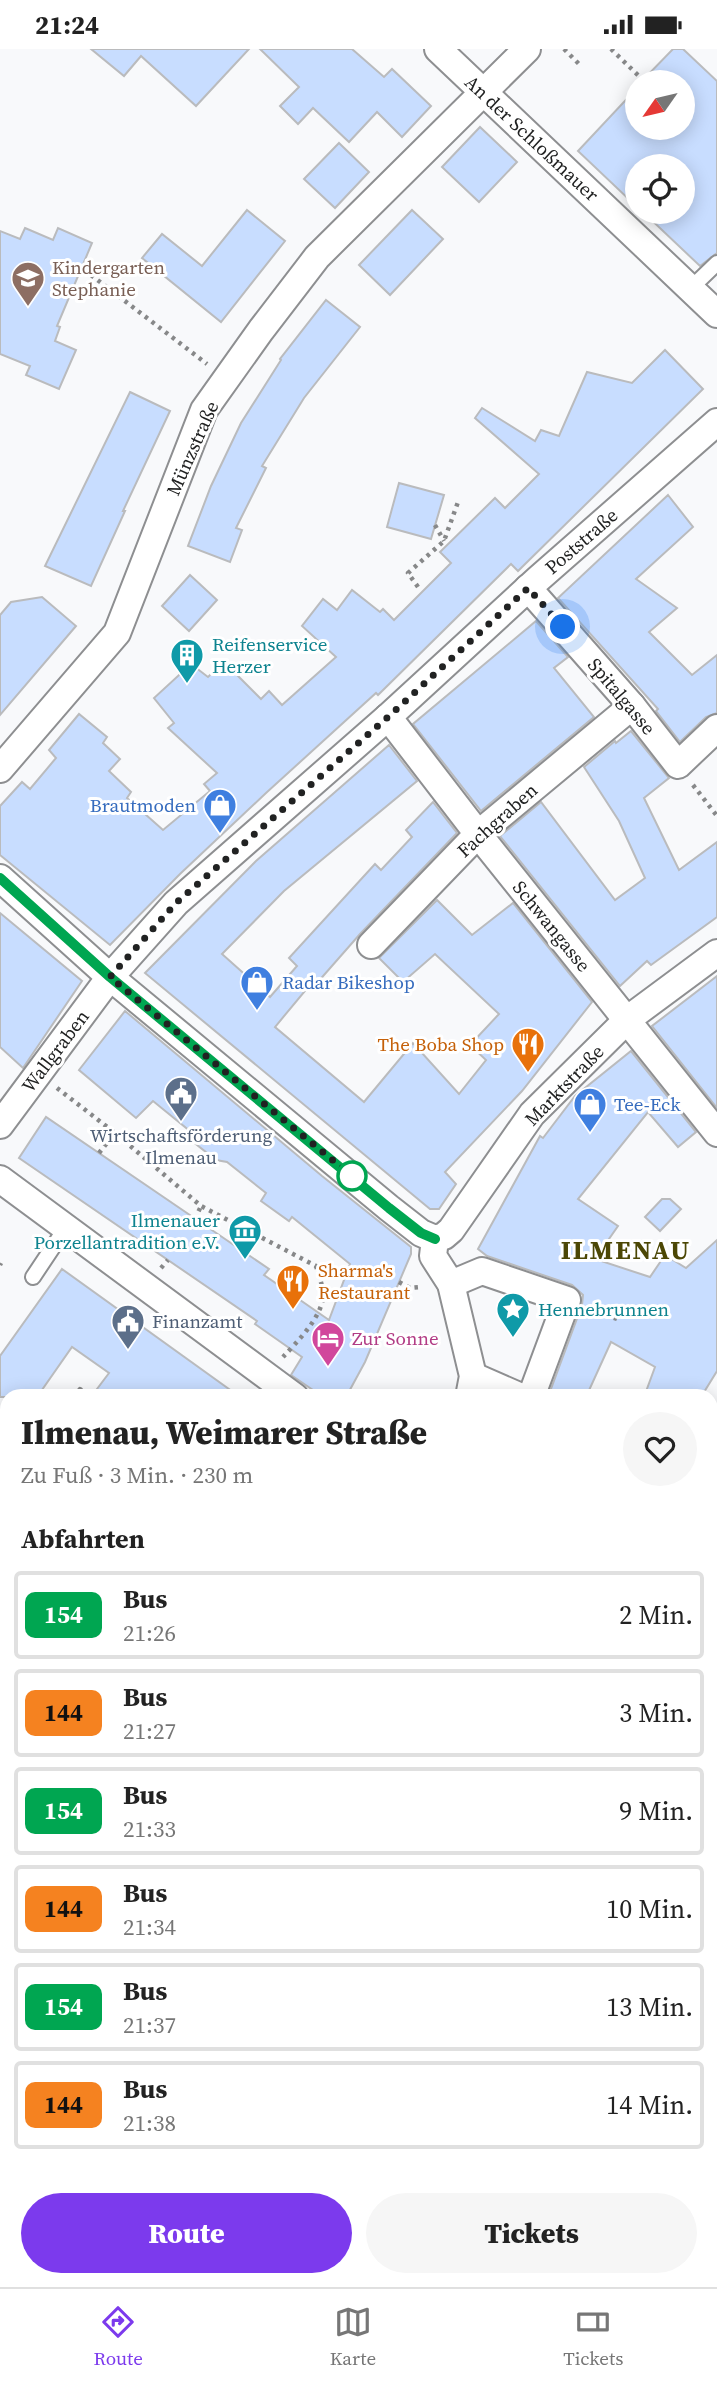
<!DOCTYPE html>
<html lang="de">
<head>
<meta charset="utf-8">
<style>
	body { margin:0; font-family:"Source Serif 4",serif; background:#f6f6f6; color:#222; height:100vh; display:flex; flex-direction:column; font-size:26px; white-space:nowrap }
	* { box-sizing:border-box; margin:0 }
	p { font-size:23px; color:#767676 }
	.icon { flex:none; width:38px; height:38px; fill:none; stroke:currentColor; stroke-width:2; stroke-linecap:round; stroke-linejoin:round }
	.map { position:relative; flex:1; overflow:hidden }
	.sheet { position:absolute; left:0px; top:1340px; width:718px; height:898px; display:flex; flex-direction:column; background:#fff; border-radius:21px 21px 0 0; box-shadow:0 4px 18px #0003 }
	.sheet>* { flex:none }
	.badge { padding:0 14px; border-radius:10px; font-size:24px; line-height:46px }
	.needle { width:46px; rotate:236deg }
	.tools { position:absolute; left:625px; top:21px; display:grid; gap:14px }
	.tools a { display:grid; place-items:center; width:70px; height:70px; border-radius:50%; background:#fff; box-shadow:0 4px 18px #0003; font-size:35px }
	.you { position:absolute; width:35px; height:35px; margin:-18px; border:5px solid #fff; border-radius:50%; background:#1a73e8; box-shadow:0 0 0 10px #1a73e833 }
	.map>.badge { position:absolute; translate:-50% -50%; box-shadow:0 0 0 4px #fff }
	h2 { padding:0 21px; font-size:26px; line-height:63px }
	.round { display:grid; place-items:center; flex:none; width:74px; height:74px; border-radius:37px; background:#f6f6f6 }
	.head { display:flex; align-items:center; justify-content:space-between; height:119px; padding:0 21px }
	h1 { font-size:33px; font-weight:800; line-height:52px }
	.action { display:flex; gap:14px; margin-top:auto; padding:14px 21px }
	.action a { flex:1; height:80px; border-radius:42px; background:#7c3aed; color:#fff; font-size:28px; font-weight:800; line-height:80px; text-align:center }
	.action a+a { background:#f6f6f6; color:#222 }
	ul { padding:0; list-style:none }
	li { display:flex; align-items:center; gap:21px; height:88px; margin:0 14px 10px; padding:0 7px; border:4px solid #e0e0e0; border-radius:7px }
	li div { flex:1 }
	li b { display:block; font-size:26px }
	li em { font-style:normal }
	li .badge { min-width:77px; font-weight:700; text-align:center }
	.status { display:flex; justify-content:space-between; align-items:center; height:49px; padding:0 35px; background:#fff; direction:ltr }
	.status svg { height:19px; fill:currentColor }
	.tabs { display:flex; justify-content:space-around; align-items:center; height:98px; border-top:2px solid #e0e0e0; background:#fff; font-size:19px; color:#767676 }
	.tabs a { display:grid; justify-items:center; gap:4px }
	.tabs .active { color:#7c3aed }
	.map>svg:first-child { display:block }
	.green { fill:#cbe3a9 }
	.building { fill:#c8ddff; stroke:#babbbd; stroke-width:2 }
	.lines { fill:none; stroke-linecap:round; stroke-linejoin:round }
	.service-casing { stroke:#8e8f91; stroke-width:18 }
	.minor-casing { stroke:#8e8f91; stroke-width:30 }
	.secondary-casing { stroke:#8e8f91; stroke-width:40 }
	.path { stroke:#878889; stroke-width:4.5; stroke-dasharray:3.5 5; stroke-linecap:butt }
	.service { stroke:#fff; stroke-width:14 }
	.minor { stroke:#fff; stroke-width:26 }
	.secondary { stroke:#fff; stroke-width:37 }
	.line-casing { stroke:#fff; stroke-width:16 }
	.line { stroke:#00a651; stroke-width:10 }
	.walk { stroke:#212222; stroke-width:7; stroke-dasharray:0 12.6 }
	.stop-dot { fill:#fff; stroke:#00a651; stroke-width:3.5 }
	.labels { text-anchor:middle; stroke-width:6; stroke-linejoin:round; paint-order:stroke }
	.street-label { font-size:19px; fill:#212222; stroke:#fff }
	.education-label { font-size:19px; fill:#785e54; stroke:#fff; text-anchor:start }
	.culture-label { font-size:19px; fill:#0d838f; stroke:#fff; text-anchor:start }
	.shop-label { font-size:19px; fill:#366cbe; stroke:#fff; text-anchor:start }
	.food-label { font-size:19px; fill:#c56008; stroke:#fff; text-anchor:end }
	.service-label { font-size:19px; fill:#4e5e75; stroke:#fff }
	.hotel-label { font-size:19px; fill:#b23c85; stroke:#fff; text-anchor:start }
	.district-label { font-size:26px; font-weight:bold; letter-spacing:2px; fill:#4c4705; stroke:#fff }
</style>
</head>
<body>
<div class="status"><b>21:24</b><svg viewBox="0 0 49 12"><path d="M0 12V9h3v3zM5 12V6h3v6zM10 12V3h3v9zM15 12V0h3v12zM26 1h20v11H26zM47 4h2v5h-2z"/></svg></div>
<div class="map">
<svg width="717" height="2238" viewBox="0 0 717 2238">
	<rect width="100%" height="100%" fill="#f8f9fb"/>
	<!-- green -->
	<polygon class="green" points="7,2041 7,2231 549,2231 551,2238 0,2238 0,2053"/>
	<!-- building -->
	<g class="building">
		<polygon points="91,0 249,0 196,57 141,7 124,27"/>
		<polygon points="260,0 352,0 384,28 392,20 431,57 402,88 377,63 349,93 313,59 298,75 280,57 299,38"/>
		<polygon points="673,0 683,0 717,32 717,204 700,217 643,163 682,163 682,117 637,117 637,158 578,102 637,39 637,79 682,79 682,33 641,33"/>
		<polygon points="480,78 517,113 479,153 442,118"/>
		<polygon points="339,94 369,123 335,159 304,130"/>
		<polygon points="247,161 285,192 221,273 142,209 162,185 202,217"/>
		<polygon points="412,161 443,190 390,246 359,216"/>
		<polygon points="25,179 53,191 58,179 92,194 57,277 60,278 55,292 76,301 59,340 26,326 30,317 0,305 0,182 20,190"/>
		<polygon points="326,251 360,278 304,349 262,417 266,419 236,479 242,481 230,513 188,497 211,437 241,374 281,311 280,310"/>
		<polygon points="665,301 703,340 518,522 511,515 378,646 376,644 266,744 180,825 110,896 0,806 0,757 22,733 30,740 56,709 49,701 79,665 107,688 103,694 120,710 109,722 131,743 127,749 163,781 210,742 204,735 217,724 168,679 174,674 154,649 191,615 208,628 224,613 261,650 269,642 282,656 336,608 302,577 323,550 337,561 352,541 380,563 383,560 394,571 451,514 440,503 495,449 505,459 539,425 475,369 482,359 535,392 541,381 559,387 587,323 632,334"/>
		<polygon points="130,343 170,362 123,462 125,462 91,537 45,517"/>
		<polygon points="399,434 444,446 431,490 387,478"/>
		<polygon points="668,446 693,478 636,530 677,559 649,583 692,626 717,606 717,664 706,668 680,693 656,662 658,660 558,549"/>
		<polygon points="190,526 217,551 189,582 162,557"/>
		<polygon points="42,548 76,577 0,666 0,566 11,553"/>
		<polygon points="536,572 568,608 554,619 594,668 481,762 413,675"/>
		<polygon points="631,682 669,729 644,749 679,821 717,793 717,868 651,916 647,912 620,937 500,787 541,753 615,851 645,829 619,772 584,718 615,692 616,694"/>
		<polygon points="389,696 417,732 284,842 222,905 270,948 297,917 289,909 375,815 381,821 412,788 406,781 433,753 457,784 360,885 317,934 314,931 275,978 364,1053 413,994 459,1045 486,1011 470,996 499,965 435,905 403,933 379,909 437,851 472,886 513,854 592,953 522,1042 445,1123 456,1135 439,1160 430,1160 145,924 256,812"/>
		<polygon points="0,864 82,932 23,1019 0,998"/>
		<polygon points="717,927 717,1059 652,977"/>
		<polygon points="125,962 322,1127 411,1198 411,1205 365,1313 346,1348 313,1341 291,1326 302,1308 255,1275 257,1272 19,1109 46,1068 269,1220 264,1226 329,1271 350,1215 292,1168 289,1172 261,1152 266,1144 227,1113 216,1111 187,1088 191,1083 153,1052 136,1069 79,1021"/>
		<polygon points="631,1002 696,1083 678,1098 648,1063 578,1150 618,1177 595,1210 650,1228 665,1206 686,1219 717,1191 717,1322 701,1348 644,1348 655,1318 611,1293 586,1348 548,1348 582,1256 583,1246 572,1236 487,1207 478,1200 540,1087 543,1089 575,1047"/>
		<polygon points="662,1150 670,1150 681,1160 660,1182 645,1168"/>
		<polygon points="62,1220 240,1348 91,1348 109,1324 72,1298 37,1348 0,1348 0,1307"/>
	</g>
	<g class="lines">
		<defs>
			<g id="service">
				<polyline points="690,240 717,214"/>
				<polyline points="33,1228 65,1180"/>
				<polyline points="0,1477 7,1479"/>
				<polyline points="0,1971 7,1958"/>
			</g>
			<g id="minor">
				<polyline points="438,0 717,265"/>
				<polyline points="528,539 632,657 678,716 717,679"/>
				<polyline points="388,668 478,785 717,1084"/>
				<polyline points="0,720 117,584 204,361 261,281 317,208 527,0"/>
				<polyline points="0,829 110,928 389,1159 421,1184 435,1190"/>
				<polyline points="371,896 478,785 632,657"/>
				<polyline points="0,1076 110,928 176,854 388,668 537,531 717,373"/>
				<polyline points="0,1130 295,1348"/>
				<polyline points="435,1190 444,1187 451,1181 532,1065 628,970 717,904"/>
				<polyline points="435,1190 433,1207 451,1235 473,1327 469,1348"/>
				<polyline points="451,1235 482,1222 567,1251 531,1348"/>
				<polyline points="473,1327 521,1348"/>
				<polyline points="710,1388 717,1378"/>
				<polyline points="710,1417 717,1421"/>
				<polyline points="0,1605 7,1599"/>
				<polyline points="710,1880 717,1886"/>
				<polyline points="707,2238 717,2226"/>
			</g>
			<g id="secondary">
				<polyline points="0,1713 7,1721"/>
				<polyline points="620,2231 627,2238"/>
			</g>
		</defs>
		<!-- service casing -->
		<use href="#service" class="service-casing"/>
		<!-- minor casing -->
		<use href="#minor" class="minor-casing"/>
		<!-- secondary casing -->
		<use href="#secondary" class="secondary-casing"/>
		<!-- path -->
		<g class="path">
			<polyline points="564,0 582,18"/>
			<polyline points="611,0 643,31"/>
			<polyline points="91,226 207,315"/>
			<polyline points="435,476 444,492"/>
			<polyline points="418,538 408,524 444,492 458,453"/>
			<polyline points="693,736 717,767"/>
			<polyline points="57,1039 115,1084 201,1157 316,1217 363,1222"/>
			<polyline points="99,1104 115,1084"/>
			<polyline points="195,1170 201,1157"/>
			<polyline points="0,1216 1,1214"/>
			<polyline points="161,1219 168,1211"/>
			<polyline points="399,1233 410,1239 421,1238"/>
			<polyline points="590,1260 617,1270"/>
			<path d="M283,1308C297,1293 320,1270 323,1249C324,1240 319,1227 316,1217"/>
			<polyline points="74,1348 80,1340 92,1348"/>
			<polyline points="0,1393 7,1397"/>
			<polyline points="254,2231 257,2238"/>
			<polyline points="431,2231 441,2238"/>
			<polyline points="43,2238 47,2231"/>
			<polyline points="206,2238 210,2231"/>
			<polyline points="378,2238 383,2231"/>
		</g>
		<!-- service -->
		<use href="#service" class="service"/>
		<!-- minor -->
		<use href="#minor" class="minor"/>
		<!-- secondary -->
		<use href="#secondary" class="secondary"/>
	</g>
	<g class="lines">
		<defs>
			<polyline id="line" points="0,829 110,928 389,1159 421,1184 435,1190"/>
		</defs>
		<!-- line casing -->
		<use href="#line" class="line-casing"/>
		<!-- line -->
		<use href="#line" class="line"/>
		<!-- walk -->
		<polyline class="walk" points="352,1127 110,928 176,854 388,668 528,539 563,578"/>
	</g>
	<!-- icons -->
	<defs>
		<symbol id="school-pin" viewBox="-11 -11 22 30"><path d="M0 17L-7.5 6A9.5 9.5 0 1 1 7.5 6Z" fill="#8d6e63" stroke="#fff"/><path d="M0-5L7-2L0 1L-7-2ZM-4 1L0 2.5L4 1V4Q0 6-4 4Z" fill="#fff"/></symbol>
		<symbol id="building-pin" viewBox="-11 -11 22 30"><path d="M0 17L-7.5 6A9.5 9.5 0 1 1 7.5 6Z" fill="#0f9aa8" stroke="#fff"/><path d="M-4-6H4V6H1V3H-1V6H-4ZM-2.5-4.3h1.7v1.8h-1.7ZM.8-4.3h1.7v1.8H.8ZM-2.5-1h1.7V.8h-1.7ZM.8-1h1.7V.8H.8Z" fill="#fff"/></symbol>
		<symbol id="shop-pin" viewBox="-11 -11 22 30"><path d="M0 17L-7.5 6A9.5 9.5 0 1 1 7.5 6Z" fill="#3f7fe0" stroke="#fff"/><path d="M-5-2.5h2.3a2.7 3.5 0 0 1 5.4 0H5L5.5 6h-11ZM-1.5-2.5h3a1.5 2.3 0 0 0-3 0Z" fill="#fff"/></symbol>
		<symbol id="restaurant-pin" viewBox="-11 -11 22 30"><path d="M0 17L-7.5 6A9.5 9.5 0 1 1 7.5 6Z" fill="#e8710a" stroke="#fff"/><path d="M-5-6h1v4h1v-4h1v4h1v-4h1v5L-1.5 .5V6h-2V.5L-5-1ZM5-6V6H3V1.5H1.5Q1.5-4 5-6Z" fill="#fff"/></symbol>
		<symbol id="civic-pin" viewBox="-11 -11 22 30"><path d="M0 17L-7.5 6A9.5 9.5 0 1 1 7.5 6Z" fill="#5c6f8a" stroke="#fff"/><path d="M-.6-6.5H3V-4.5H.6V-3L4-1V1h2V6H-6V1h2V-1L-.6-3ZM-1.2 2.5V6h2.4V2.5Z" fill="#fff"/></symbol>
		<symbol id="museum-pin" viewBox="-11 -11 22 30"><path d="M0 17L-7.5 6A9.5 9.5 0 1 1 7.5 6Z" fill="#0f9aa8" stroke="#fff"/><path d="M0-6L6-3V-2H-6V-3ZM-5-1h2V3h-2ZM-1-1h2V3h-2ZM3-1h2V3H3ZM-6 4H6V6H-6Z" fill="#fff"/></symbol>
		<symbol id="sight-pin" viewBox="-11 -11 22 30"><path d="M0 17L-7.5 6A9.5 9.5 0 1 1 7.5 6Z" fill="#0f9aa8" stroke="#fff"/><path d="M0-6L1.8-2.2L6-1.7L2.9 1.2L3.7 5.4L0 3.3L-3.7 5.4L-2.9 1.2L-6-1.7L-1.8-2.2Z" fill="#fff"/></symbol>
		<symbol id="hotel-pin" viewBox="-11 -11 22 30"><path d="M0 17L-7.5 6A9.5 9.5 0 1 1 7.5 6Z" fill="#d1479c" stroke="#fff"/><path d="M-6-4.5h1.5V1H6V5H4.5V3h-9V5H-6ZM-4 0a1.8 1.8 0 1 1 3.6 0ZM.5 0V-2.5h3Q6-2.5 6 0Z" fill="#fff"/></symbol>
	</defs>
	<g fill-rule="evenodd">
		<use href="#school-pin" x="9" y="210" width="38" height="52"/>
		<use href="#building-pin" x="168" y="587" width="38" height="52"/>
		<use href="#shop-pin" x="201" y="737" width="38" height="52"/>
		<use href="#shop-pin" x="238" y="914" width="38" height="52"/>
		<use href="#restaurant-pin" x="509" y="976" width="38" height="52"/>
		<use href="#civic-pin" x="162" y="1025" width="38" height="52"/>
		<use href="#shop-pin" x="571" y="1036" width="38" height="52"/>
		<use href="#museum-pin" x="226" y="1163" width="38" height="52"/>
		<use href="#restaurant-pin" x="274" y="1213" width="38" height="52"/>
		<use href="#sight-pin" x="494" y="1241" width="38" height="52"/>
		<use href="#civic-pin" x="109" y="1253" width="38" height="52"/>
		<use href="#hotel-pin" x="309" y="1270" width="38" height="52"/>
	</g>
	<!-- markers -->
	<circle class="stop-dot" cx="352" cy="1127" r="14"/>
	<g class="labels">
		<!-- street labels -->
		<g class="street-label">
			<text transform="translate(532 89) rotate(43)" y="7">An der Schloßmauer</text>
			<text transform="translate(192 399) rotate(-66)" y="7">Münzstraße</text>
			<text transform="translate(581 492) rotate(-41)" y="7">Poststraße</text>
			<text transform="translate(622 647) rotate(50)" y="7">Spitalgasse</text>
			<text transform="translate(497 771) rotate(-42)" y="7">Fachgraben</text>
			<text transform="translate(552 877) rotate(51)" y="7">Schwangasse</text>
			<text transform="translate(55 1002) rotate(-53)" y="7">Wallgraben</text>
			<text transform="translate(564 1036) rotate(-46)" y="7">Marktstraße</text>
		</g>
		<!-- education labels -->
		<g class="education-label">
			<text x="52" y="225">Kindergarten<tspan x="52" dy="22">Stephanie</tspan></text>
		</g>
		<!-- culture labels -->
		<g class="culture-label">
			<text x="212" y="602">Reifenservice<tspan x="212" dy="22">Herzer</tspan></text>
			<text x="220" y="1178" text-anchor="end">Ilmenauer<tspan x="220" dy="22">Porzellantradition e.V.</tspan></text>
			<text x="538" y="1267">Hennebrunnen</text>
		</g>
		<!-- shop labels -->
		<g class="shop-label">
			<text x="196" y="763" text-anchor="end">Brautmoden</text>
			<text x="282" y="940">Radar Bikeshop</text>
			<text x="614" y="1062">Tee-Eck</text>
		</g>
		<!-- food labels -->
		<g class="food-label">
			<text x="504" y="1002">The Boba Shop</text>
			<text x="318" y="1228" text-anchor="start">Sharma's<tspan x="318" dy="22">Restaurant</tspan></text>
		</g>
		<!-- service labels -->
		<g class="service-label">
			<text x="181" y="1093">Wirtschaftsförderung<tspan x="181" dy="22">Ilmenau</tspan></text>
			<text x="152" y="1279" text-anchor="start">Finanzamt</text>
		</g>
		<!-- hotel labels -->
		<g class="hotel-label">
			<text x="352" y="1296">Zur Sonne</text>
		</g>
		<!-- district labels -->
		<g class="district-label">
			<text x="626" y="1210">ILMENAU</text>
		</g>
	</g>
</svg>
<div class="tools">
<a><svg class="needle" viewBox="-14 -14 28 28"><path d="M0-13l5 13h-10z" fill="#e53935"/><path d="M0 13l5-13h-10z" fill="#767676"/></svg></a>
<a><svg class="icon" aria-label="locate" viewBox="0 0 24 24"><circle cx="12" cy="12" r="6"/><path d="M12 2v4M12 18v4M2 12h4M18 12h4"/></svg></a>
</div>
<div class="you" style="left:563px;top:578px"></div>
<section class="sheet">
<div class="head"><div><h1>Ilmenau, Weimarer Straße</h1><p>Zu Fuß · 3 Min. · 230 m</p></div><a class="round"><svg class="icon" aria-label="heart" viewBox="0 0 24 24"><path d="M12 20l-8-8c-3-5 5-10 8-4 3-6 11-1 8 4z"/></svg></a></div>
<h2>Abfahrten</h2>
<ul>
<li><span class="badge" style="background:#00a651;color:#fff">154</span><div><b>Bus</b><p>21:26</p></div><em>2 Min.</em></li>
<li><span class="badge" style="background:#f58220;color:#111">144</span><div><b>Bus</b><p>21:27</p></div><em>3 Min.</em></li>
<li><span class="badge" style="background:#00a651;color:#fff">154</span><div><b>Bus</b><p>21:33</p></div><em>9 Min.</em></li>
<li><span class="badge" style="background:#f58220;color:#111">144</span><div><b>Bus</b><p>21:34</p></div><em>10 Min.</em></li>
<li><span class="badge" style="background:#00a651;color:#fff">154</span><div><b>Bus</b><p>21:37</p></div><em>13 Min.</em></li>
<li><span class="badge" style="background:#f58220;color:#111">144</span><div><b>Bus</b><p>21:38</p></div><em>14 Min.</em></li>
</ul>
<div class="action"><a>Route</a><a>Tickets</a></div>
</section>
</div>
<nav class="tabs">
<a class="active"><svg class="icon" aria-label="directions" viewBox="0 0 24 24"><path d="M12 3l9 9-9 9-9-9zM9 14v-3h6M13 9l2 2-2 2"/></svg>Route</a>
<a><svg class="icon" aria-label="map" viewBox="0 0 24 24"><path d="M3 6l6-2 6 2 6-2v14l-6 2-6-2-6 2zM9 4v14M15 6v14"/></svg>Karte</a>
<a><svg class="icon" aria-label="tickets" viewBox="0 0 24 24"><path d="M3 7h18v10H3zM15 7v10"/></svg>Tickets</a>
</nav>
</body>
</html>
